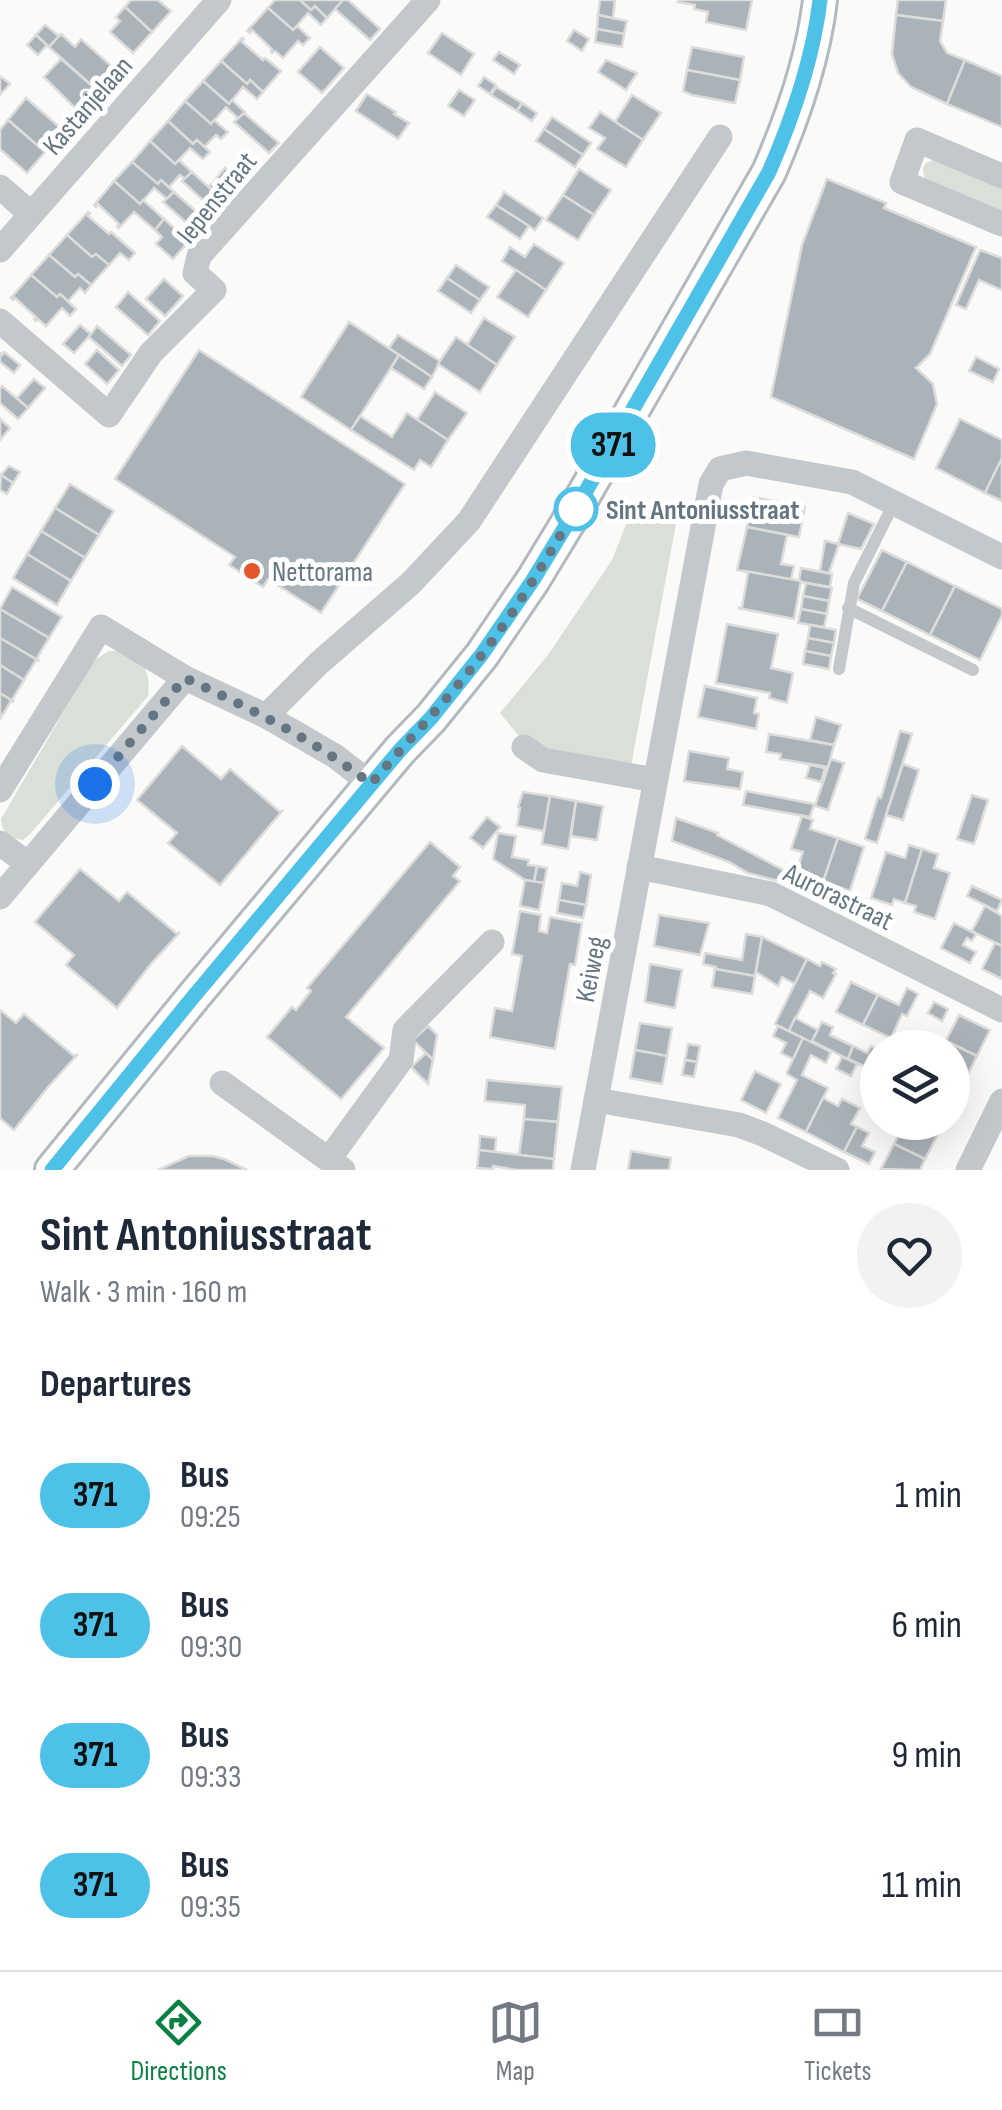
<!DOCTYPE html>
<html lang="en">
<head>
<meta charset="utf-8">
<style>
	body { margin:0; font-family:"Sofia Sans Condensed",sans-serif; background:#f2f2f3; color:#1f2937; height:100vh; display:flex; flex-direction:column; font-size:38px; white-space:nowrap }
	* { box-sizing:border-box; margin:0 }
	p { font-size:32px; color:#747a83 }
	.icon { flex:none; width:55px; height:55px; fill:none; stroke:currentColor; stroke-width:2; stroke-linecap:round; stroke-linejoin:round }
	.map { position:relative; height:1170px; overflow:hidden }
	.details { display:flex; flex-direction:column; background:#fff; flex:1 }
	.details>* { flex:none }
	.badge { padding:0 20px; border-radius:32px; font-size:35px; line-height:65px }
	.controls { position:absolute; left:860px; top:1030px; display:grid; gap:20px }
	.controls a { display:grid; place-items:center; width:110px; height:110px; border-radius:50%; background:#fff; box-shadow:0 10px 40px #0002; font-size:50px }
	.you { position:absolute; width:50px; height:50px; margin:-25px; border:8px solid #fff; border-radius:50%; background:#1a73e8; box-shadow:0 0 0 15px #1a73e833 }
	.map>.badge { position:absolute; translate:-50% -50%; box-shadow:0 0 0 5px #fff }
	h2 { padding:0 40px; font-size:38px; line-height:90px }
	.round { display:grid; place-items:center; flex:none; width:105px; height:105px; border-radius:52px; background:#f2f2f3 }
	.headline { display:flex; align-items:center; justify-content:space-between; height:170px; padding:0 40px }
	h1 { font-size:48px; font-weight:700; line-height:75px }
	ul { padding:0; list-style:none }
	li { display:flex; align-items:center; gap:30px; height:130px; padding:0 40px }
	li div { flex:1 }
	li b { display:block; font-size:38px }
	li em { font-style:normal }
	li .badge { min-width:110px; font-weight:700; text-align:center }
	.tab-bar { display:flex; justify-content:space-around; align-items:center; height:140px; border-top:2px solid #e0e1e3; background:#fff; font-size:28px; color:#747a83 }
	.tab-bar a { display:grid; justify-items:center; gap:5px }
	.tab-bar .selected { color:#0b8043 }
	.map>svg:first-child { display:block }
	.green { fill:#dadfd7 }
	.building { fill:#aab3b9; stroke:#dcdcda; stroke-width:2.5 }
	.lines { fill:none; stroke-linecap:round; stroke-linejoin:round }
	.secondary-casing { stroke:#b3babf; stroke-width:38 }
	.lane { stroke:#c3c8cc; stroke-width:12 }
	.street { stroke:#c3c8cc; stroke-width:25 }
	.secondary { stroke:#fff; stroke-width:32 }
	.line-casing { stroke:#fff; stroke-width:22 }
	.line { stroke:#4ec1e8; stroke-width:15 }
	.walk { stroke:#657683; stroke-width:10; stroke-dasharray:0 18 }
	.stop-dot { fill:#fff; stroke:#4ec1e8; stroke-width:5 }
	.poi-dot { fill:#e4572e; stroke:#fff; stroke-width:4 }
	.labels { text-anchor:middle; stroke-width:10; stroke-linejoin:round; paint-order:stroke }
	.street-label { font-size:28px; fill:#657683; stroke:#fff }
	.stop-label { font-size:28px; font-weight:bold; fill:#657683; stroke:#fff; text-anchor:start }
	.poi-label { font-size:28px; fill:#657683; stroke:#fff; text-anchor:start }
</style>
</head>
<body>
<div class="map">
<svg width="1002" height="1170" viewBox="0 0 1002 1170">
	<rect width="100%" height="100%" fill="#fafaf8"/>
	<!-- green -->
	<g class="green">
		<polygon points="937,158 1002,186 1002,212 932,182 924,177 923,168 926,163"/>
		<polygon points="635,502 678,513 631,766 530,750 500,713 548,655 612,560"/>
		<path d="M109,651C138,650 152,667 148,696L31,833L23,840C8,838 3,834 1,819L94,660Z"/>
	</g>
	<!-- building -->
	<g class="building">
		<polygon points="131,0 158,0 171,11 152,32 125,7"/>
		<polygon points="275,0 300,0 311,10 315,6 327,18 321,25 308,13 293,30 268,8"/>
		<polygon points="300,0 343,0 327,18 315,6 311,10"/>
		<polygon points="343,0 348,0 380,29 370,40 335,9"/>
		<polygon points="600,0 615,0 613,18 598,15"/>
		<polygon points="679,0 752,0 746,30 706,22 708,12 694,9 695,5 678,2"/>
		<polygon points="898,0 946,0 943,21 896,15"/>
		<polygon points="125,7 152,32 133,53 110,32 120,21 116,17"/>
		<polygon points="268,8 293,30 297,26 310,38 303,45 298,41 283,58 275,51 272,53 271,52 272,49 252,30 250,33 247,31"/>
		<polygon points="598,15 627,21 624,34 597,29"/>
		<polygon points="896,15 943,21 940,41 947,53 965,60 947,104 911,87 898,73 892,54"/>
		<polygon points="45,25 59,36 49,47 36,35"/>
		<polygon points="597,29 624,34 622,47 595,42"/>
		<polygon points="574,30 589,39 582,51 567,41"/>
		<polygon points="442,33 474,54 461,75 428,53"/>
		<polygon points="61,34 75,47 81,39 117,71 99,92 49,47"/>
		<polygon points="36,35 47,45 38,55 27,45"/>
		<polygon points="242,38 244,39 242,42 263,60 265,58 281,71 263,92 250,80 247,84 221,61"/>
		<polygon points="320,47 344,68 322,93 298,72"/>
		<polygon points="692,47 744,57 740,80 687,70"/>
		<polygon points="499,52 520,65 514,74 493,60"/>
		<polygon points="61,59 99,92 80,113 44,77"/>
		<polygon points="606,60 637,73 626,90 598,72"/>
		<polygon points="965,60 1002,76 1002,127 947,104"/>
		<polygon points="221,61 247,84 250,80 263,92 257,99 243,87 229,104 203,81"/>
		<polygon points="687,70 740,80 735,103 692,95 683,91"/>
		<polygon points="0,76 10,84 0,95"/>
		<polygon points="484,77 496,85 490,94 478,86"/>
		<polygon points="203,81 229,104 232,100 245,112 239,119 226,107 211,124 185,101"/>
		<polygon points="496,87 522,103 517,111 491,95"/>
		<polygon points="459,90 475,100 464,116 448,106"/>
		<polygon points="367,94 396,112 394,114 409,123 398,139 356,111"/>
		<polygon points="632,95 661,113 643,140 615,122"/>
		<polygon points="26,98 64,131 45,152 8,120"/>
		<polygon points="185,101 211,124 214,120 228,132 221,139 216,135 204,147 197,140 193,144 168,121"/>
		<polygon points="522,103 537,113 532,121 517,111"/>
		<polygon points="600,112 643,140 626,167 597,149 605,138 589,128"/>
		<polygon points="244,113 279,143 269,153 234,122"/>
		<polygon points="552,117 591,143 583,155 544,129"/>
		<polygon points="8,120 45,152 27,173 0,149 0,130"/>
		<polygon points="168,121 193,144 197,140 210,152 203,159 190,148 175,164 150,141"/>
		<polygon points="544,129 583,155 575,167 536,141"/>
		<polygon points="150,141 175,164 179,160 192,172 185,179 180,175 169,187 161,180 158,184 132,162"/>
		<polygon points="132,162 158,184 161,180 174,192 167,199 154,188 140,204 114,181"/>
		<polygon points="225,168 242,182 225,202 209,187"/>
		<polygon points="579,169 611,190 594,215 563,195"/>
		<polygon points="192,172 225,202 216,212 182,181"/>
		<polygon points="827,179 886,203 884,208 976,247 930,354 916,368 933,384 937,404 914,459 771,397 802,245"/>
		<polygon points="114,181 140,204 143,200 164,219 155,230 134,212 119,228 117,226 119,224 98,204 96,207 94,205"/>
		<polygon points="174,192 207,221 197,232 163,202"/>
		<polygon points="504,192 543,218 535,230 496,205"/>
		<polygon points="563,195 594,215 578,240 546,220"/>
		<polygon points="496,205 529,226 520,239 487,217"/>
		<polygon points="88,212 90,213 88,216 109,234 111,232 135,253 129,260 120,253 109,265 96,254 92,257 67,235"/>
		<polygon points="164,219 189,241 173,259 156,244 162,237 155,230"/>
		<polygon points="67,235 92,257 96,254 109,265 91,285 78,274 75,277 49,255"/>
		<polygon points="534,244 564,263 546,290 502,261 510,247 525,257"/>
		<polygon points="980,250 1002,258 1002,290 979,280 966,309 956,305"/>
		<polygon points="49,255 75,277 78,274 91,285 85,293 80,288 68,301 60,294 57,297 31,275"/>
		<polygon points="456,265 489,287 480,300 447,278"/>
		<polygon points="516,270 546,290 528,317 497,297"/>
		<polygon points="31,275 57,297 60,294 76,309 70,316 62,308 46,326 38,319 36,321 34,319 36,317 15,298 13,300 11,298"/>
		<polygon points="447,278 480,300 471,313 438,291"/>
		<polygon points="164,279 183,296 165,316 146,299"/>
		<polygon points="128,292 160,321 148,335 116,307"/>
		<polygon points="484,318 515,337 497,365 467,345"/>
		<polygon points="349,322 399,355 351,430 301,397"/>
		<polygon points="80,325 91,334 74,353 63,344"/>
		<polygon points="97,326 131,355 122,366 89,337"/>
		<polygon points="398,335 440,361 432,377 389,348"/>
		<polygon points="456,337 497,365 480,392 438,364"/>
		<polygon points="97,350 119,370 107,384 85,364"/>
		<polygon points="199,350 405,484 321,613 268,579 263,587 229,565 235,557 115,479"/>
		<polygon points="4,352 20,365 14,373 0,362 0,353 2,355"/>
		<polygon points="399,355 432,377 424,389 391,368"/>
		<polygon points="976,357 999,369 993,382 969,371"/>
		<polygon points="34,379 45,388 28,408 17,398"/>
		<polygon points="2,386 28,408 18,419 0,403 0,389"/>
		<polygon points="435,392 467,413 448,440 417,420"/>
		<polygon points="407,413 448,440 431,467 420,460 414,470 351,430 360,416 392,437"/>
		<polygon points="0,419 10,428 0,440"/>
		<polygon points="960,419 1002,440 1002,458 985,493 936,468"/>
		<polygon points="1002,458 1002,501 985,493"/>
		<polygon points="9,466 20,472 13,483 1,475"/>
		<polygon points="1,475 13,483 7,494 0,490"/>
		<polygon points="70,484 114,511 99,535 55,508"/>
		<polygon points="753,497 805,507 799,537 747,527"/>
		<polygon points="55,508 99,535 85,558 41,531"/>
		<polygon points="848,513 874,524 861,549 838,544"/>
		<polygon points="747,527 787,535 781,564 794,566 791,580 737,570"/>
		<polygon points="41,531 85,558 71,581 27,554"/>
		<polygon points="825,541 839,544 829,573 820,571"/>
		<polygon points="882,550 907,562 882,611 857,599"/>
		<polygon points="27,554 71,581 57,605 13,578"/>
		<polygon points="907,562 955,586 930,635 882,611"/>
		<polygon points="801,568 832,574 830,587 801,582 799,580"/>
		<polygon points="745,571 801,581 794,619 738,608 742,607 748,573"/>
		<polygon points="806,583 832,588 829,601 803,596"/>
		<polygon points="955,586 1002,609 1002,615 980,660 930,635"/>
		<polygon points="12,587 62,617 49,638 0,609"/>
		<polygon points="803,596 829,601 827,614 801,609"/>
		<polygon points="0,609 49,638 37,658 39,661 0,638"/>
		<polygon points="801,609 827,614 824,627 798,623"/>
		<polygon points="727,624 778,634 771,668 793,673 787,703 769,698 770,693 716,683"/>
		<polygon points="810,625 836,630 834,643 808,638"/>
		<polygon points="0,638 39,661 36,660 24,680 0,665"/>
		<polygon points="808,638 834,643 831,656 805,651"/>
		<polygon points="805,651 831,656 829,669 803,664"/>
		<polygon points="0,665 24,680 12,700 14,702 0,693"/>
		<polygon points="705,686 757,698 754,713 759,714 756,729 698,717"/>
		<polygon points="0,693 14,702 11,701 0,719"/>
		<polygon points="816,717 841,725 834,745 810,740"/>
		<polygon points="900,731 912,734 877,843 865,839 878,797 881,798"/>
		<polygon points="769,734 834,745 828,767 780,759 781,754 766,752"/>
		<polygon points="182,746 221,779 230,769 280,812 283,810 220,885 168,843 177,833 137,800"/>
		<polygon points="689,751 729,758 727,769 743,772 740,789 684,781"/>
		<polygon points="831,759 844,763 828,810 815,806"/>
		<polygon points="903,764 919,770 903,820 886,815"/>
		<polygon points="810,765 825,768 821,782 806,778"/>
		<polygon points="746,791 814,804 810,817 743,805"/>
		<polygon points="523,792 550,796 544,831 517,826 520,808 518,807"/>
		<polygon points="972,795 988,800 974,844 957,839"/>
		<polygon points="550,796 576,801 568,849 542,844"/>
		<polygon points="576,801 603,806 597,840 571,836"/>
		<polygon points="802,816 813,820 810,829 838,838 823,882 796,873 803,852 791,849"/>
		<polygon points="487,817 500,827 483,848 470,838"/>
		<polygon points="676,818 718,833 717,835 785,871 782,882 748,873 729,862 672,841"/>
		<polygon points="498,833 516,836 512,857 529,860 528,865 537,866 534,882 525,880 493,859"/>
		<polygon points="838,838 864,847 850,891 823,882"/>
		<polygon points="430,842 460,867 453,876 460,881 346,1017 384,1048 341,1099 267,1037 292,1007 296,1010 311,991 307,988"/>
		<polygon points="909,845 922,849 905,903 894,899 892,905 871,898 886,852 905,858"/>
		<polygon points="922,849 938,854 934,868 950,873 935,919 914,912 916,906 905,903"/>
		<polygon points="537,866 547,868 544,883 534,882"/>
		<polygon points="80,869 119,901 127,892 177,934 180,932 150,965 117,1008 66,965 74,955 35,922"/>
		<polygon points="580,872 591,875 586,905 559,900 562,883 577,886"/>
		<polygon points="525,880 544,883 539,910 520,906"/>
		<polygon points="972,886 1002,900 997,911 967,896"/>
		<polygon points="559,900 586,905 583,918 557,913"/>
		<polygon points="985,906 1002,916 1002,946 972,931"/>
		<polygon points="520,911 541,915 539,931 547,933 550,917 582,923 575,965 570,964 555,1049 490,1037 495,1008 512,1011 522,956 512,954"/>
		<polygon points="659,915 709,923 700,955 654,946"/>
		<polygon points="954,923 976,934 972,941 967,938 963,945 976,952 970,963 941,948"/>
		<polygon points="746,934 762,937 755,976 715,969 716,967 703,964 705,953 742,960"/>
		<polygon points="762,937 807,959 795,984 782,977 778,986 756,972"/>
		<polygon points="995,943 1002,946 1002,979 982,969"/>
		<polygon points="807,959 820,966 822,962 836,969 833,973 836,974 823,998 810,991 789,1031 775,1024"/>
		<polygon points="650,964 682,970 675,1008 645,1002"/>
		<polygon points="715,969 755,976 752,994 712,987"/>
		<polygon points="851,982 878,995 863,1025 836,1012"/>
		<polygon points="907,988 918,994 907,1016 902,1014 891,1038 863,1025 878,995 899,1005"/>
		<polygon points="934,1002 948,1009 942,1021 928,1013"/>
		<polygon points="0,1010 16,1023 24,1014 74,1056 78,1054 48,1087 14,1130 0,1118"/>
		<polygon points="959,1015 990,1030 977,1056 946,1041"/>
		<polygon points="795,1018 818,1030 812,1043 789,1031"/>
		<polygon points="822,1022 833,1027 830,1035 853,1046 848,1059 812,1041"/>
		<polygon points="640,1023 672,1028 667,1056 635,1050"/>
		<polygon points="428,1026 437,1035 433,1060 413,1040"/>
		<polygon points="778,1026 803,1038 793,1059 781,1053 786,1043 773,1036"/>
		<polygon points="905,1036 915,1043 925,1048 899,1048"/>
		<polygon points="803,1038 831,1052 826,1063 811,1055 802,1075 828,1088 806,1132 778,1118 797,1080 787,1074 787,1072"/>
		<polygon points="946,1041 977,1056 964,1082 952,1076 952,1048 943,1048"/>
		<polygon points="688,1044 700,1046 697,1062 685,1060"/>
		<polygon points="853,1046 867,1053 871,1046 878,1050 878,1072 848,1059"/>
		<polygon points="635,1050 667,1056 662,1084 630,1078"/>
		<polygon points="426,1053 433,1060 428,1084 411,1067"/>
		<polygon points="842,1057 861,1065 857,1064 851,1076 836,1069"/>
		<polygon points="685,1060 697,1062 694,1077 682,1075"/>
		<polygon points="755,1071 781,1084 766,1113 741,1100"/>
		<polygon points="952,1076 964,1082 952,1105"/>
		<polygon points="487,1080 562,1087 558,1122 524,1119 525,1105 485,1101"/>
		<polygon points="823,1098 838,1106 842,1099 860,1108 851,1124 857,1127 844,1152 806,1132"/>
		<polygon points="524,1119 558,1122 554,1159 519,1155"/>
		<polygon points="905,1122 916,1122 938,1134 925,1159 894,1144"/>
		<polygon points="916,1122 944,1122 938,1134"/>
		<polygon points="857,1127 869,1133 862,1146 875,1152 869,1164 844,1152"/>
		<polygon points="480,1136 496,1138 495,1152 479,1150"/>
		<polygon points="894,1144 925,1159 920,1170 881,1169"/>
		<polygon points="479,1150 554,1159 553,1170 517,1170 493,1166 493,1169 477,1168"/>
		<polygon points="631,1151 671,1158 669,1170 628,1170"/>
		<polygon points="189,1156 213,1156 224,1159 247,1170 158,1170"/>
	</g>
	<g class="lines">
		<defs>
			<path id="secondary" d="M52,1170L194,996L400,750L431,718L482,655L533,580L567,524L769,172C793,117 813,60 820,0"/>
		</defs>
		<!-- secondary casing -->
		<use href="#secondary" class="secondary-casing"/>
		<!-- lane -->
		<g class="lane">
			<polyline points="848,608 973,670"/>
			<polyline points="839,669 854,583 894,503"/>
		</g>
		<!-- street -->
		<g class="street">
			<polyline points="1002,176 917,140 902,182 1002,224"/>
			<polyline points="0,187 31,214"/>
			<polyline points="0,250 219,0"/>
			<polyline points="0,321 109,415 151,353 214,290 195,273 199,256 428,0"/>
			<polyline points="266,716 319,663 411,583 469,521 720,137"/>
			<polyline points="524,747 543,760 655,780"/>
			<polyline points="0,790 101,627 185,678 266,716 335,756 371,784"/>
			<polyline points="0,843 28,864"/>
			<polyline points="639,867 771,894 1002,1010"/>
			<polyline points="0,897 185,678"/>
			<polyline points="222,1083 343,1170"/>
			<polyline points="596,1100 739,1125 763,1134 837,1170"/>
			<polyline points="329,1159 401,1060 405,1030 492,942"/>
			<polyline points="583,1170 711,484 720,469 746,463 852,482 1002,557"/>
			<polyline points="968,1170 1002,1101"/>
		</g>
		<!-- secondary -->
		<use href="#secondary" class="secondary"/>
	</g>
	<g class="lines">
		<defs>
			<path id="line" d="M52,1170L194,996L400,750L431,718L482,654L533,580L567,524L769,172C793,117 813,60 820,0"/>
		</defs>
		<!-- line casing -->
		<use href="#line" class="line-casing"/>
		<!-- line -->
		<use href="#line" class="line"/>
		<!-- walk -->
		<path class="walk" d="M95,784L185,678C253,710 311,738 371,784C407,741 447,701 481,656C520,605 553,549 584,494L576,509"/>
	</g>
	<!-- markers -->
	<circle class="stop-dot" cx="576" cy="509" r="20"/>
	<circle class="poi-dot" cx="252" cy="571" r="10"/>
	<g class="labels">
		<!-- street labels -->
		<g class="street-label">
			<text transform="translate(87 105) rotate(-49)" y="10">Kastanjelaan</text>
			<text transform="translate(216 197) rotate(-51)" y="10">Iepenstraat</text>
			<text transform="translate(839 896) rotate(26)" y="10">Aurorastraat</text>
			<text transform="translate(590 969) rotate(-79)" y="10">Keiweg</text>
		</g>
		<!-- stop labels -->
		<g class="stop-label">
			<text x="606" y="519">Sint Antoniusstraat</text>
		</g>
		<!-- poi labels -->
		<g class="poi-label">
			<text x="272" y="581">Nettorama</text>
		</g>
	</g>
</svg>
<div class="controls">
<a><svg class="icon" aria-label="layers" viewBox="0 0 24 24"><path d="M12 4l9 5-9 5-9-5zM3 14l9 5 9-5"/></svg></a>
</div>
<div class="you" style="left:95px;top:784px"></div>
<b class="badge" style="left:613px;top:445px;background:#4ec1e8;color:#111">371</b>
</div>
<section class="details">
<div class="headline"><div><h1>Sint Antoniusstraat</h1><p>Walk · 3 min · 160 m</p></div><a class="round"><svg class="icon" aria-label="heart" viewBox="0 0 24 24"><path d="M12 20l-8-8c-3-5 5-10 8-4 3-6 11-1 8 4z"/></svg></a></div>
<h2>Departures</h2>
<ul>
<li><span class="badge" style="background:#4ec1e8;color:#111">371</span><div><b>Bus</b><p>09:25</p></div><em>1 min</em></li>
<li><span class="badge" style="background:#4ec1e8;color:#111">371</span><div><b>Bus</b><p>09:30</p></div><em>6 min</em></li>
<li><span class="badge" style="background:#4ec1e8;color:#111">371</span><div><b>Bus</b><p>09:33</p></div><em>9 min</em></li>
<li><span class="badge" style="background:#4ec1e8;color:#111">371</span><div><b>Bus</b><p>09:35</p></div><em>11 min</em></li>
</ul>
</section>
<nav class="tab-bar">
<a class="selected"><svg class="icon" aria-label="directions" viewBox="0 0 24 24"><path d="M12 3l9 9-9 9-9-9zM9 14v-3h6M13 9l2 2-2 2"/></svg>Directions</a>
<a><svg class="icon" aria-label="map" viewBox="0 0 24 24"><path d="M3 6l6-2 6 2 6-2v14l-6 2-6-2-6 2zM9 4v14M15 6v14"/></svg>Map</a>
<a><svg class="icon" aria-label="tickets" viewBox="0 0 24 24"><path d="M3 7h18v10H3zM15 7v10"/></svg>Tickets</a>
</nav>
</body>
</html>
